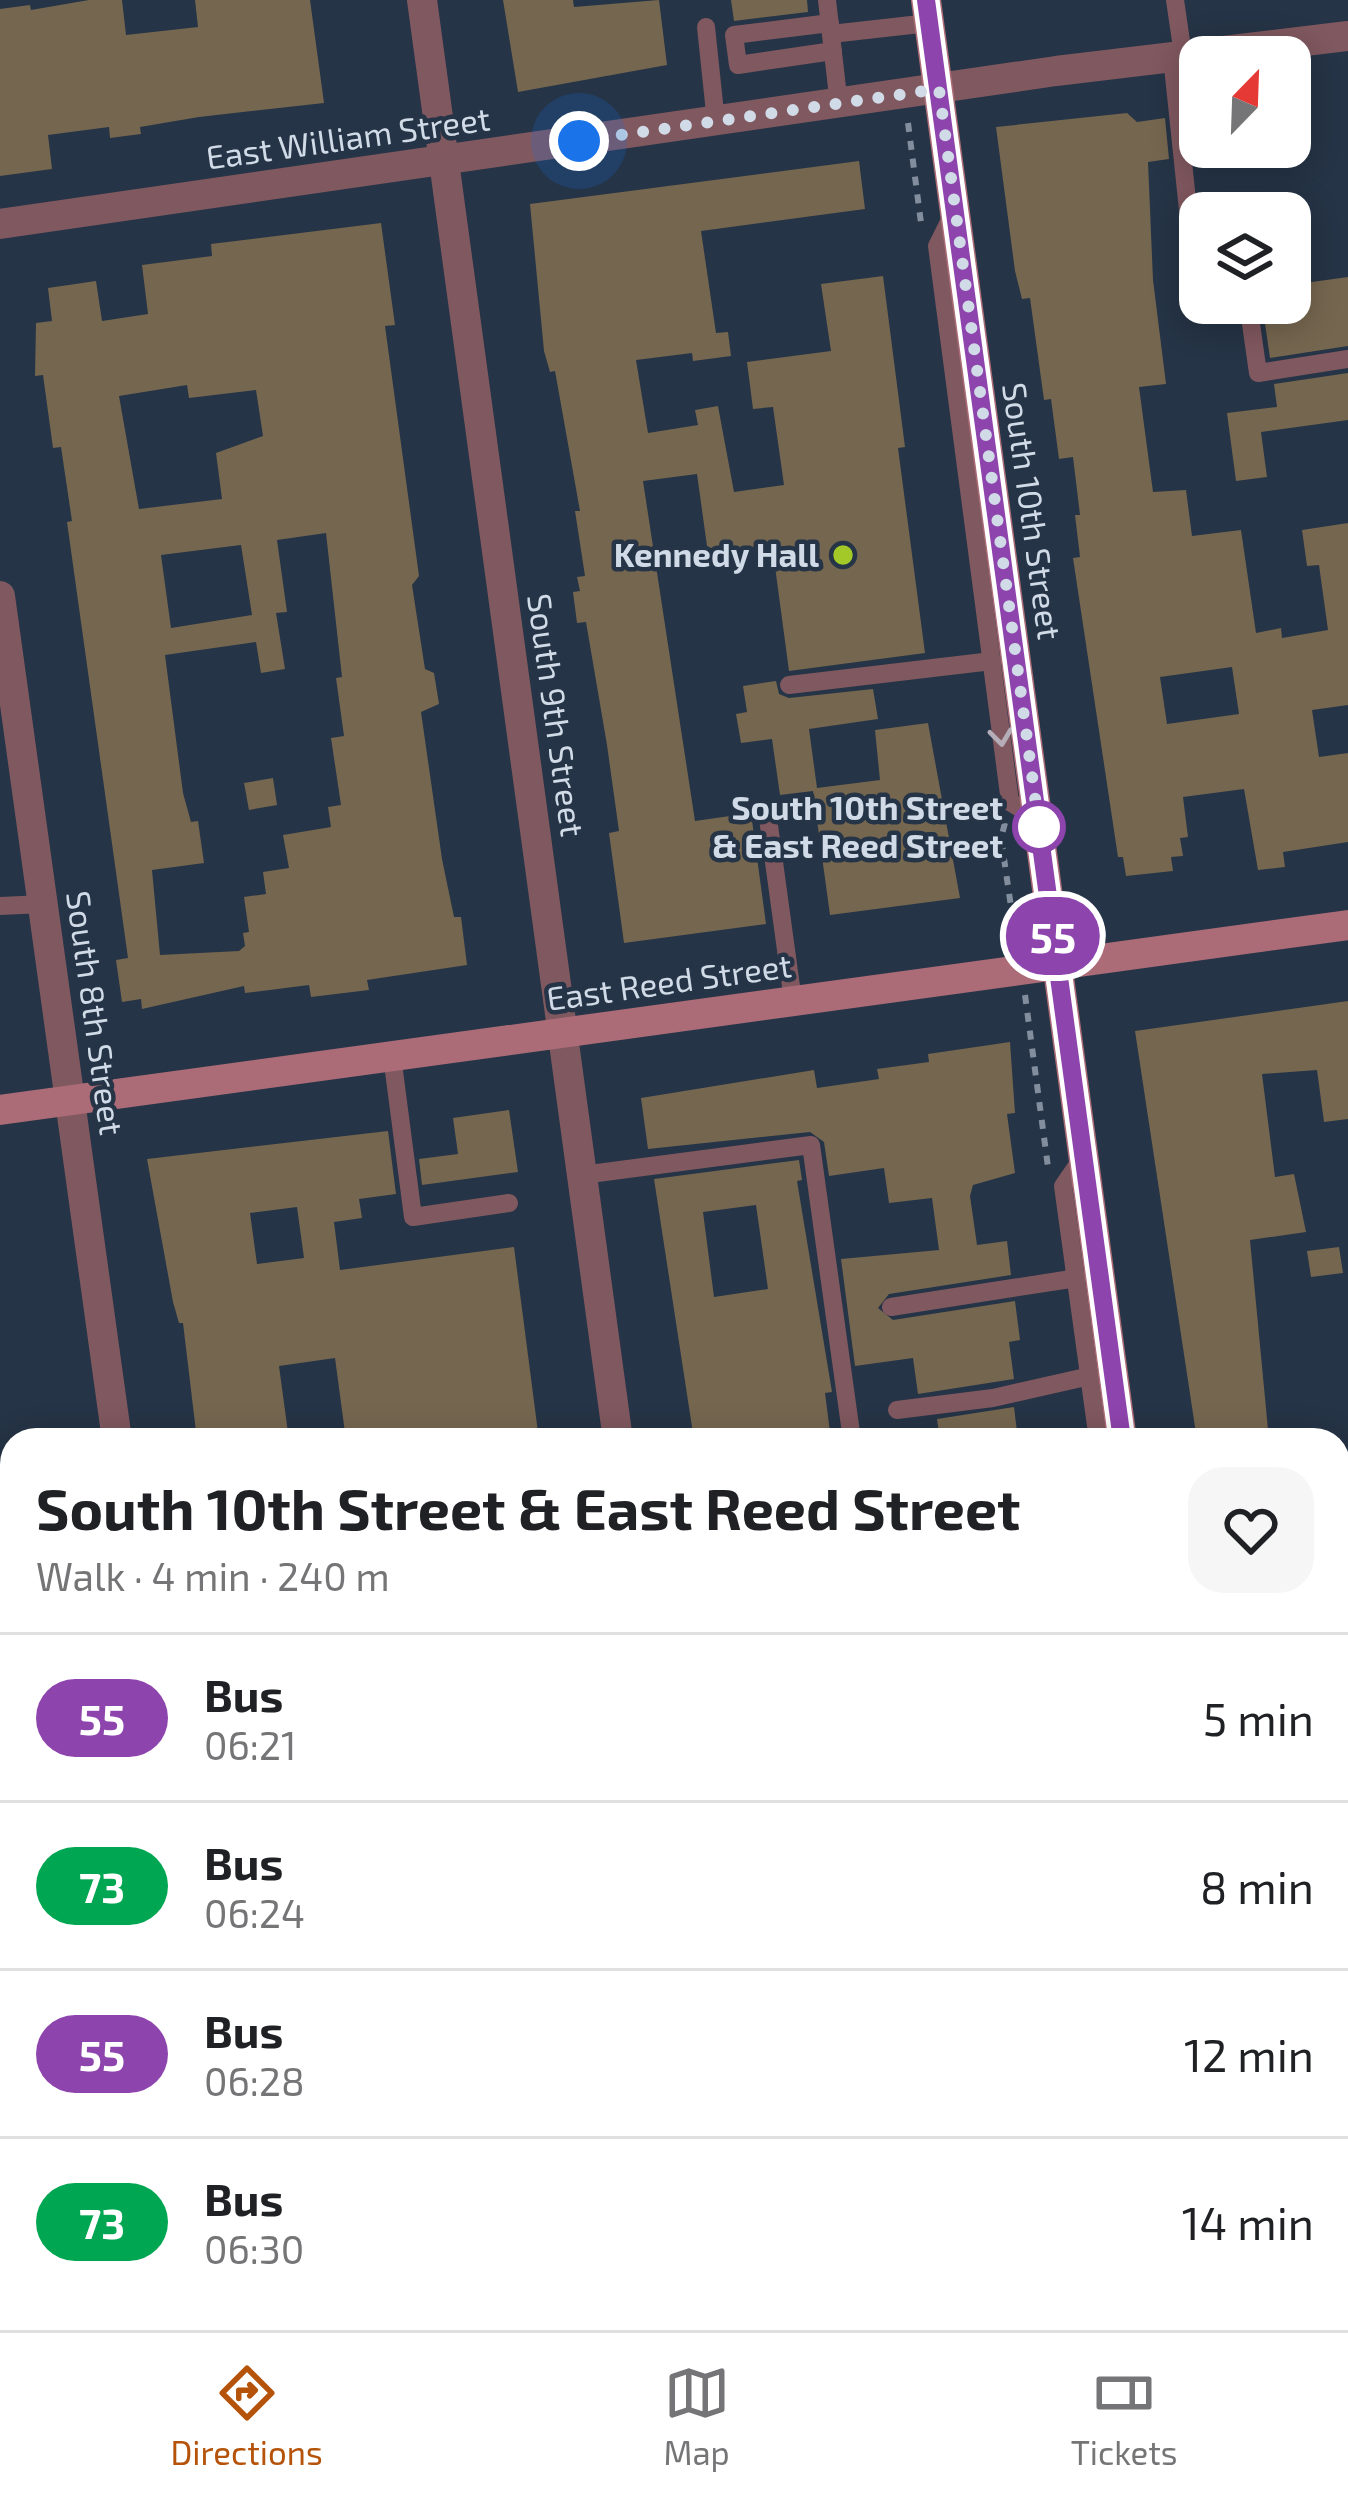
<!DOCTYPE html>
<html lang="en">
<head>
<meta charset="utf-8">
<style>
	body { margin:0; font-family:"Exo 2",sans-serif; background:#f6f6f6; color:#202124; height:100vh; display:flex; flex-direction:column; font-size:45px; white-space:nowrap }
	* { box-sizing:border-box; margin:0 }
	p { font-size:39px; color:#757577 }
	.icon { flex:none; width:66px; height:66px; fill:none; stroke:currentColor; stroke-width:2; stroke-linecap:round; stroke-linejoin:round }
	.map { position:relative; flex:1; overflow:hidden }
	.side { position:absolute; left:0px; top:1428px; width:1350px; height:903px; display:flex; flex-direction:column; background:#fff; border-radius:36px 36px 0 0; box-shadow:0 6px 30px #0003 }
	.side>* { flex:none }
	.badge { padding:0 24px; border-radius:39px; font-size:42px; line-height:78px }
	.needle { width:78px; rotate:23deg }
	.controls { position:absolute; left:1179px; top:36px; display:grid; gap:24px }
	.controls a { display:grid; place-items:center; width:132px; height:132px; border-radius:24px; background:#fff; box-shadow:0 6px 30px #0003; font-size:60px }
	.you { position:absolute; width:60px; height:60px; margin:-30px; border:9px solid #fff; border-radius:50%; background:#1a73e8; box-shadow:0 0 0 18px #1a73e833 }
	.map>.badge { position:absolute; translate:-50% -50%; box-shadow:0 0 0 6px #fff }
	.round { display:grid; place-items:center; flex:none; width:126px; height:126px; border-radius:36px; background:#f6f6f6 }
	.head { display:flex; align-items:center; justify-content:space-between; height:204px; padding:0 36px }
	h1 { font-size:57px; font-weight:700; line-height:90px }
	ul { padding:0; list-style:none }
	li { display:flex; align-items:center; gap:36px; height:168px; padding:0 36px; border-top:3px solid #e0e0e0 }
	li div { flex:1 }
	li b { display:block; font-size:45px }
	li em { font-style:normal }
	li .badge { min-width:132px; font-weight:700; text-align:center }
	.tabs { display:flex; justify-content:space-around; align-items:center; height:168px; border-top:3px solid #e0e0e0; background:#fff; font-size:33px; color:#757577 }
	.tabs a { display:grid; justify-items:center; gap:6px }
	.tabs .selected { color:#b45309 }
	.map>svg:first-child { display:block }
	.building { fill:#75664f; fill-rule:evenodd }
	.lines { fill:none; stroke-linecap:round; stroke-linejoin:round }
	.path { stroke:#828e9d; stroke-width:6; stroke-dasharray:9 9; stroke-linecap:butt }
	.lane { stroke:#80585f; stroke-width:18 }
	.street { stroke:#80585f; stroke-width:30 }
	.secondary { stroke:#ab6c77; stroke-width:30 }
	.highway { stroke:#e9889b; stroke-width:36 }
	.oneway { stroke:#b5adb7 }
	.line-casing { stroke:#fff; stroke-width:27 }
	.line { stroke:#8e44ad; stroke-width:18 }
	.walk { stroke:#d1dbe7; stroke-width:12; stroke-dasharray:0 21.6 }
	.poi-dot { fill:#a2c928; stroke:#253446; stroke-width:4.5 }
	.stop-dot { fill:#fff; stroke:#8e44ad; stroke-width:6 }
	.labels { text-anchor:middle; stroke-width:9; stroke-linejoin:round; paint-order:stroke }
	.street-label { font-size:33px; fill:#d1dbe7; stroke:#253446 }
	.poi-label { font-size:33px; font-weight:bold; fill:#d1dbe7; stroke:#253446; text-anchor:end }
	.stop-label { font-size:33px; font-weight:bold; fill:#d1dbe7; stroke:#253446; text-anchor:end }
</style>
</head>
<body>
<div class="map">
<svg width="1348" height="2330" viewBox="0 0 1348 2330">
	<rect width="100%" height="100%" fill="#253446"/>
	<!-- building -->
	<g class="building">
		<polygon points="89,0 122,0 126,35 198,27 195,0 310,0 324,103 199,117 140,127 141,134 110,138 109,127 48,135 52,169 0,176 0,9 30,5 31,10"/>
		<polygon points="503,0 573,0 574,7 659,0 667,65 518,92"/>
		<polygon points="731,0 807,0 808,12 734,21"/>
		<path d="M1127,113L1137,122L1165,118L1169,159L1148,162L1153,280L1166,384L1139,387L1153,492L1186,490L1192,536L1241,530L1256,633L1281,628L1282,638L1328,630L1319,565L1307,566L1302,530L1348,523V705L1312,710L1319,757L1348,753V842L1283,852L1285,867L1258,870L1244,789L1183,797L1188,837L1180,838L1183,856L1171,857L1173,871L1126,876L1123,857H1118L1073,558L1080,557L1075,515H1080L1073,457L1059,459L1051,399L1044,400L1030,298L1022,299L1015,271L996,127ZM1232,667L1239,714L1167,724L1160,677Z"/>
		<polygon points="859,161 865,209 701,231 716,333 728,332 731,356 693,361 692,353 636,360 648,433 698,425 695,410 718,406 734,492 784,485 773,407 753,409 747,362 831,351 821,284 883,276 905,447 898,448 925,653 789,671 772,544 708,553 697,474 643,481 695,821 751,813 766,924 624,943 609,833 619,831 607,745 586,622 577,623 573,592 580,591 577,577 585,576 575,511 580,511 555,371 550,372 544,351 530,204"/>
		<path d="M381,223L395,325L385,326L419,576L412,585L425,669L434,673L439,704L421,712L442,859L454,917H461L467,965L367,980L369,990L311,997L309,985L245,993L244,986L142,1009L141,999L122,1002L116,960L128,958L67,522L72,521L61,447L53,448L43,375L35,376L36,323L52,321L48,288L96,281L102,321L148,314L142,265L212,256L211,244ZM187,385L189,398L256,390L263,436L216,453L222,499L139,509L119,396ZM326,533L342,677L336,678L344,736L331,738L341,805L328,807L331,827L283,835L289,868L263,872L266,894L244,897L249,932L243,933L245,946L239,951L160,955L152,870L204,863L198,821L191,822L183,793L165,655L256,642L261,673L285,669L276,613L287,612L277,540ZM241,545L252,615L171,628L161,555Z"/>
		<polygon points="1348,277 1348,346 1270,358 1262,303 1290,303 1290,285"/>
		<polygon points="1348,373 1348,420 1261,432 1267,477 1236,481 1227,413 1277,407 1274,384"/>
		<polygon points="776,681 779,694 789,698 873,689 878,719 809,729 817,788 880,780 875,730 928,723 960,898 830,915 813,791 780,795 772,739 741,743 736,714 747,712 743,686"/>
		<polygon points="273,778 277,805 249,810 244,783"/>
		<polygon points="1348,1001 1348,1119 1324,1122 1317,1070 1262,1074 1275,1177 1294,1174 1306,1232 1250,1240 1269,1440 1197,1440 1135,1031"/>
		<polygon points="1010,1042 1015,1113 1007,1114 1015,1173 973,1185 970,1196 977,1245 1007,1241 1011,1275 889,1294 878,1308 893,1320 1015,1301 1020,1340 1009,1342 1014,1379 918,1394 913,1358 855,1366 841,1259 939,1250 932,1198 889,1203 884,1168 829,1176 824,1142 810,1132 648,1149 641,1098 814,1070 817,1088 879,1079 877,1069 929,1062 928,1054"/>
		<polygon points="509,1110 518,1172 422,1185 419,1159 458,1154 453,1118"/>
		<path d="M388,1131L396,1194L359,1199L362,1218L334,1222L340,1270L514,1247L539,1440L486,1436L346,1440L335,1358L279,1366L289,1440H197L183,1323H179L173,1302L147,1159ZM297,1207L304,1258L257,1264L250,1213Z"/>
		<path d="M799,1160L802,1180L797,1181L832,1392L825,1393L831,1440H694L654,1179ZM756,1205L768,1289L714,1297L703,1212Z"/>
		<polygon points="1339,1247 1343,1273 1311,1277 1307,1251"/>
		<polygon points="1014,1407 1018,1440 940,1440 937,1419"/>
	</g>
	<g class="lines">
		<!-- path -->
		<g class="path">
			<polyline points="908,123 921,223"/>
			<polyline points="1005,823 1001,838 1016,941"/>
			<polyline points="1025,995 1048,1167"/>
		</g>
		<!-- lane -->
		<g class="lane">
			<polyline points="827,0 839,105"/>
			<polyline points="1175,0 1183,55"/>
			<polyline points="830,23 734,35 738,65 833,51"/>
			<polyline points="706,27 716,122"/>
			<polyline points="831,34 929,23"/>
			<polyline points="1172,57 1192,248"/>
			<polyline points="952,216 937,246 1010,802 1038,819"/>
			<polyline points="1248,303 1258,373 1348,359"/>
			<polyline points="789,685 992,661"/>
			<polyline points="767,811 793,1001"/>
			<polyline points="0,906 43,904"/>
			<polyline points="392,1056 413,1217 509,1203"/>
			<polyline points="1083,1157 1063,1186 1098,1440"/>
			<polyline points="582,1175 811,1145 852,1440"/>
			<polyline points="891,1307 1077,1278"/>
			<polyline points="897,1410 993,1398 1090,1376"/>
			<polyline points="1338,1504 1348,1503"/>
			<polyline points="1338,1989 1348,1988"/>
			<polyline points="1338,2112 1348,2111"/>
			<polyline points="5,2182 12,2215"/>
			<polyline points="944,2319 946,2330"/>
			<polyline points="1215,2319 1217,2330"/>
			<polyline points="770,2330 863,2319"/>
		</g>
		<!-- street -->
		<g class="street">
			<polyline points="422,0 618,1440"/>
			<polyline points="0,224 1056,71 1348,36"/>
			<polyline points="0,596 117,1440"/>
			<polyline points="1338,1814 1348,1813"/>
			<polyline points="0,1999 12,1997"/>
			<polyline points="740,2319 742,2330"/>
		</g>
		<!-- secondary -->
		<g class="secondary">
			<polyline points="926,0 1122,1440"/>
			<polyline points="0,1110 1348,925"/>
			<polyline points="1240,2319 1242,2330"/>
		</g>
		<!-- highway -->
		<polyline class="highway" points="0,2324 163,2320 299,2330"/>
	</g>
	<!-- one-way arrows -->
	<defs><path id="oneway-chevron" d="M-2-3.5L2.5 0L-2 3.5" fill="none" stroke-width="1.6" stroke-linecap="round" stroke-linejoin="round" transform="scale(3)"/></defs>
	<use class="oneway" href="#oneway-chevron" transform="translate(1001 737) rotate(83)"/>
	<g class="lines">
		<defs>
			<polyline id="line" points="926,0 1122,1440"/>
		</defs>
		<!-- line casing -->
		<use href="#line" class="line-casing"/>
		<!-- line -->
		<use href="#line" class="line"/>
		<!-- walk -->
		<polyline class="walk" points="579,141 939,89 1039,827"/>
	</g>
	<!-- markers -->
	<circle class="poi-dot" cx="843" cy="555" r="12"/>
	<circle class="stop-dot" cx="1039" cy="827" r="24"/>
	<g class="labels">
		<!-- street labels -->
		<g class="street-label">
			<text transform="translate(348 138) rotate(-8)" y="12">East William Street</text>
			<text transform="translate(1032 511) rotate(82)" y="12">South 10th Street</text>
			<text transform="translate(556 715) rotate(82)" y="12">South 9th Street</text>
			<text transform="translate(669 982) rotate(-8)" y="12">East Reed Street</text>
			<text transform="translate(95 1013) rotate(82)" y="12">South 8th Street</text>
		</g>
		<!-- poi labels -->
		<g class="poi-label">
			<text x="819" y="567">Kennedy Hall</text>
		</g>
		<!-- stop labels -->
		<g class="stop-label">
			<text x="1003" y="820">South 10th Street<tspan x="1003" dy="38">&amp; East Reed Street</tspan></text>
		</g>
	</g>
</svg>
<div class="controls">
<a><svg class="needle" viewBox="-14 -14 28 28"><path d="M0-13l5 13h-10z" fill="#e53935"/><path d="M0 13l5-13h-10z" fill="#757577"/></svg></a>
<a><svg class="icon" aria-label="layers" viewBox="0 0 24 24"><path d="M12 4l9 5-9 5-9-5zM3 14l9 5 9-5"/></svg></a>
</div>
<div class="you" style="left:579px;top:141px"></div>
<b class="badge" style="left:1053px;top:936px;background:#8e44ad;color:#fff">55</b>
<section class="side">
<div class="head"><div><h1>South 10th Street &amp; East Reed Street</h1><p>Walk · 4 min · 240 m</p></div><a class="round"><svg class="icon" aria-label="heart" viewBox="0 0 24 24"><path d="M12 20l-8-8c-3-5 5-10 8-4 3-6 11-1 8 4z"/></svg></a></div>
<ul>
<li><span class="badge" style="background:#8e44ad;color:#fff">55</span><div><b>Bus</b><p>06:21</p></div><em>5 min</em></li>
<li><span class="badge" style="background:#00a651;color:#fff">73</span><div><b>Bus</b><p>06:24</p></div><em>8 min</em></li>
<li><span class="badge" style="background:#8e44ad;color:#fff">55</span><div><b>Bus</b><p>06:28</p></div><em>12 min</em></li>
<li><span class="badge" style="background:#00a651;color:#fff">73</span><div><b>Bus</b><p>06:30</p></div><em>14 min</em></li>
</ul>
</section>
</div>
<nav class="tabs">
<a class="selected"><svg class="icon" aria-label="directions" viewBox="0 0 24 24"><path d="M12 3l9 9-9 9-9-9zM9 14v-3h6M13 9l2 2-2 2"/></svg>Directions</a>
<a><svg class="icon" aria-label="map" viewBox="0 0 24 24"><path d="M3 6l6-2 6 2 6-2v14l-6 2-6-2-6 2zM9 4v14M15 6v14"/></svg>Map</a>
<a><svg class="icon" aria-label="tickets" viewBox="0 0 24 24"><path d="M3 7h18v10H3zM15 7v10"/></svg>Tickets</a>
</nav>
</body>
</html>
